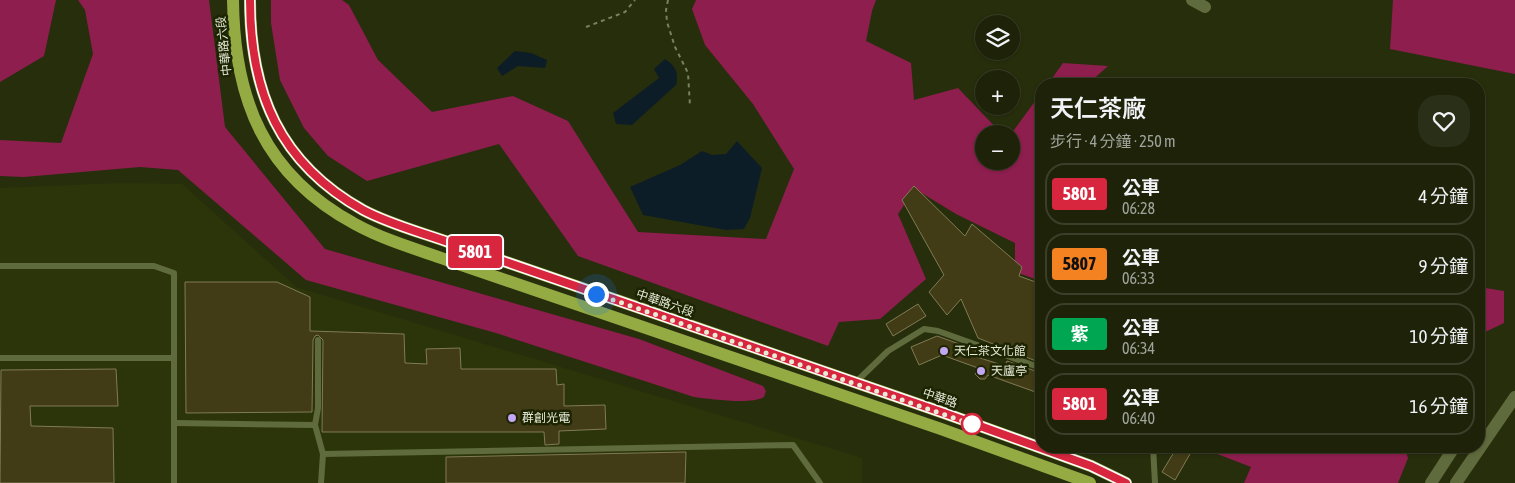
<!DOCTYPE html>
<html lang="zh-TW">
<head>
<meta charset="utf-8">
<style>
	body { margin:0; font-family:"Asap Condensed","Noto Sans TC",sans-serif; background:#2a2f17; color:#f1f3f6; height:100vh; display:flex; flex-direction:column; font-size:19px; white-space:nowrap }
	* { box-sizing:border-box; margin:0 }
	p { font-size:16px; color:#a0a49c }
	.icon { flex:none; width:28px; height:28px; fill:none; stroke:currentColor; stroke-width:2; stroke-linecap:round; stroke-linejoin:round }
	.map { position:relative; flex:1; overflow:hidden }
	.panel { position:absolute; left:1035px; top:78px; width:450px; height:375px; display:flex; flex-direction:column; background:#1d2209; border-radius:20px; box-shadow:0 1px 4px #0004,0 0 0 1px #3b3f2a }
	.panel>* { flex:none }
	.badge { padding:0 10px; border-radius:4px; font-size:18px; line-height:32px }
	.buttons { position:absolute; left:975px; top:15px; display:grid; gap:10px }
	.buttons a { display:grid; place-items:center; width:45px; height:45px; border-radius:50%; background:#1d2209; box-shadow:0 1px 4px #0004,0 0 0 1px #3b3f2a; font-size:25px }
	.you { position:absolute; width:25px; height:25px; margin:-12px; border:4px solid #fff; border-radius:50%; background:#1a73e8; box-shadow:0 0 0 8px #1a73e833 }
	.map>.badge { position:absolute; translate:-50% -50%; box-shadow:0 0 0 2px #fff }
	.round { display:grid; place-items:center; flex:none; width:52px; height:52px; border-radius:20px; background:#2a2f17 }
	.headline { display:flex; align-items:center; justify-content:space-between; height:85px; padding:0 15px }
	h1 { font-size:24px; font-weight:600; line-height:38px }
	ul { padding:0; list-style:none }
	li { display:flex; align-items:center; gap:15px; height:62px; margin:0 10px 8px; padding:0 5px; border:2px solid #3b3f2a; border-radius:20px }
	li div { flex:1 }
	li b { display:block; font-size:19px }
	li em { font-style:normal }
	li .badge { min-width:55px; font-weight:700; text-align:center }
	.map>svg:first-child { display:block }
	.built { fill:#2c3509 }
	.green { fill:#8e1e4e }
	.water { fill:#0d1d28 }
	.building { fill:#413b16; stroke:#817b55 }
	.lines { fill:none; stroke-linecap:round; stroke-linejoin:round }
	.path { stroke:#798064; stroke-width:2; stroke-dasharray:4 4; stroke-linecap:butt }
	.service { stroke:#5f6b3c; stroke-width:6 }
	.minor { stroke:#5f6b3c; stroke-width:12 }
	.tertiary { stroke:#5f6b3c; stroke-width:12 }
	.primary { stroke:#94aa43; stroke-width:12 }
	.line-casing { stroke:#fff; stroke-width:11 }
	.line { stroke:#d7263d; stroke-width:8 }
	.walk { stroke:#e5ebd7; stroke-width:5; stroke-dasharray:0 9 }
	.poi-dot { fill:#c2a8f2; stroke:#1d2402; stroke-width:2 }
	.stop-dot { fill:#fff; stroke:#d7263d; stroke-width:2.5 }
	.labels { text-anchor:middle; stroke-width:5; stroke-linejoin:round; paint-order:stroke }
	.street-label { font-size:12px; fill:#e5ebd7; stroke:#1d2402 }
	.poi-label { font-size:12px; fill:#e5ebd7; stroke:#1d2402; text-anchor:start }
</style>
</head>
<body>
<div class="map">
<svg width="1515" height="483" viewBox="0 0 1515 483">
	<rect width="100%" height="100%" fill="#272e0c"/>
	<!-- built -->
	<polygon class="built" points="121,183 182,184 296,287 862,458 862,483 0,483 0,188"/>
	<!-- green -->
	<g class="green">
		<polygon points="0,0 56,0 44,56 0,82"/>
		<path d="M78,0H209L225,127L325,249L639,339L763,386L766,391L764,397C751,405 710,399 694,397L496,333L306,280L178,170L140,167L24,177L0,176V140L61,143L93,54L85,10Z"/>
		<polygon points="271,0 342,0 349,5 378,60 432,112 513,96 568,121 638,232 766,239 794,169 753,104 705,45 692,9 696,0 876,0 872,11 866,41 911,63 914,100 958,88 1002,134 984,134 984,161 1011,161 1011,134 1041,93 1041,281 1015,272 1015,243 956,214 915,189 898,214 926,279 880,319 839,322 828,346 578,256 499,144 367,181 328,156 304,128 280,80 271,23"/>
		<polygon points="1393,0 1515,0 1515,74 1390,49"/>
		<polygon points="1063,63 1108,66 1088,84 1048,84"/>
		<polygon points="1479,287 1504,291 1504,323 1479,335"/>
		<polygon points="1204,446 1404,446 1408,458 1398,483 1244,483 1251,467 1207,450"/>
	</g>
	<!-- water -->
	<g class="water">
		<polygon points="515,51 531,53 547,60 545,68 518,66 502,76 497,68"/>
		<path d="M665,59C676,66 679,73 676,85L632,125L616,124L613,113L659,78L654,69Z"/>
		<polygon points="737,141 762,168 750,218 744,229 726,230 643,215 630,187 680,165 702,151 712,155 726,154"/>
	</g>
	<!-- building -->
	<g class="building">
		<polygon points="914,186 965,236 972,224 1022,267 1019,276 1041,284 1041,363 978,338 961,299 947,315 929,292 944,275 902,200"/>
		<polygon points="185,282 277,282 310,297 310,331 404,334 405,363 427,364 426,349 460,348 461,369 556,369 557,385 564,384 564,406 605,405 606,429 559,431 559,444 545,445 544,432 322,432 323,340 318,335 315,336 313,340 312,412 186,413"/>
		<polygon points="918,304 926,316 893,336 886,324"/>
		<polygon points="937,336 976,350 974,356 1005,366 1007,361 1041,373 1041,394 988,375 985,379 980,379 975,374 978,368 942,355 919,365 911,347"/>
		<polygon points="116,369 118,406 30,406 31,426 113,428 114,483 0,483 1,370"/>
		<polygon points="1177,447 1190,454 1175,480 1162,472"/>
		<polygon points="686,452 685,483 446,483 446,457"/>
	</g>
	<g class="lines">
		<!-- path -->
		<g class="path">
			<polyline points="668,0 666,10 667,22 675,47 688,73 690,106"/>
			<polyline points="586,27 625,12 635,0"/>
		</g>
		<!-- service -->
		<g class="service">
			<polyline points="0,266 154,266 174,273 174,483"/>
			<polyline points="318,340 318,408 315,425 323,454 321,483"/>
			<polyline points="0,358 174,358"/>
			<polyline points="856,382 888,351 924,329 938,331 1041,368"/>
			<polyline points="175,423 315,425"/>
			<polyline points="1153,446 1155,483"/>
			<polyline points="323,454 793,445 820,483"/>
		</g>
		<!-- minor -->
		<g class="minor">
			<polyline points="1192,0 1205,7"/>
			<polyline points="1431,483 1455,446"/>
		</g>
		<!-- tertiary -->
		<polyline class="tertiary" points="1456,483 1515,397"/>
		<!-- primary -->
		<g class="primary">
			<path d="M233,0C234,99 264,175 355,224C384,240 416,249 447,260L941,429L1090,483"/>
			<path d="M250,0C250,92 279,163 363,210C389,224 420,232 448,242L944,413L1091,466L1126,483"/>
		</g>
	</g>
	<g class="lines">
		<defs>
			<path id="line" d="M250,0C250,92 279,163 363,210C389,224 420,232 448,242L944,413L1091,466L1126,483"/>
		</defs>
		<!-- line casing -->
		<use href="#line" class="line-casing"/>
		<!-- line -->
		<use href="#line" class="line"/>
		<!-- walk -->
		<polyline class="walk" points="596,294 977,426 972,424"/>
	</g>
	<!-- markers -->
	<g class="poi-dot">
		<circle cx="944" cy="351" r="5"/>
		<circle cx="981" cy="371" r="5"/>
		<circle cx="512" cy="418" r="5"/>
	</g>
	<circle class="stop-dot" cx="972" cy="424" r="10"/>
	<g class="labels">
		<!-- street labels -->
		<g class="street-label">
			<text transform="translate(224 46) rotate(-96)" y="4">中華路六段</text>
			<text transform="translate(665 303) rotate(19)" y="4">中華路六段</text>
			<text transform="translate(940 398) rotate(19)" y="4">中華路</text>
		</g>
		<!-- poi labels -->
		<g class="poi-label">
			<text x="954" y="355">天仁茶文化館</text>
			<text x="991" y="375">天廬亭</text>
			<text x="522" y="422">群創光電</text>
		</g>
	</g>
</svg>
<div class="buttons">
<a><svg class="icon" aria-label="layers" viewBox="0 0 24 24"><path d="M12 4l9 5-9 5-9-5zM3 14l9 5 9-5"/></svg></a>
<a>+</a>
<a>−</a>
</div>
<div class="you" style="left:596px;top:294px"></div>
<b class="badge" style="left:475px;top:252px;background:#d7263d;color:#fff">5801</b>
<section class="panel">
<div class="headline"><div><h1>天仁茶廠</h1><p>步行 · 4 分鐘 · 250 m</p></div><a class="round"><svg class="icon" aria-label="heart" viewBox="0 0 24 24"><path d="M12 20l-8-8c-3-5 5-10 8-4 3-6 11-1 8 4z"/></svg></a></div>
<ul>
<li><span class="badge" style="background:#d7263d;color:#fff">5801</span><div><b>公車</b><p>06:28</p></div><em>4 分鐘</em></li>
<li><span class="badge" style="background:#f58220;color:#111">5807</span><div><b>公車</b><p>06:33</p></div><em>9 分鐘</em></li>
<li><span class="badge" style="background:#00a651;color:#fff">紫</span><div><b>公車</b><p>06:34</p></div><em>10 分鐘</em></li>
<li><span class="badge" style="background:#d7263d;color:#fff">5801</span><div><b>公車</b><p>06:40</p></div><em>16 分鐘</em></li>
</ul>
</section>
</div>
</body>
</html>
